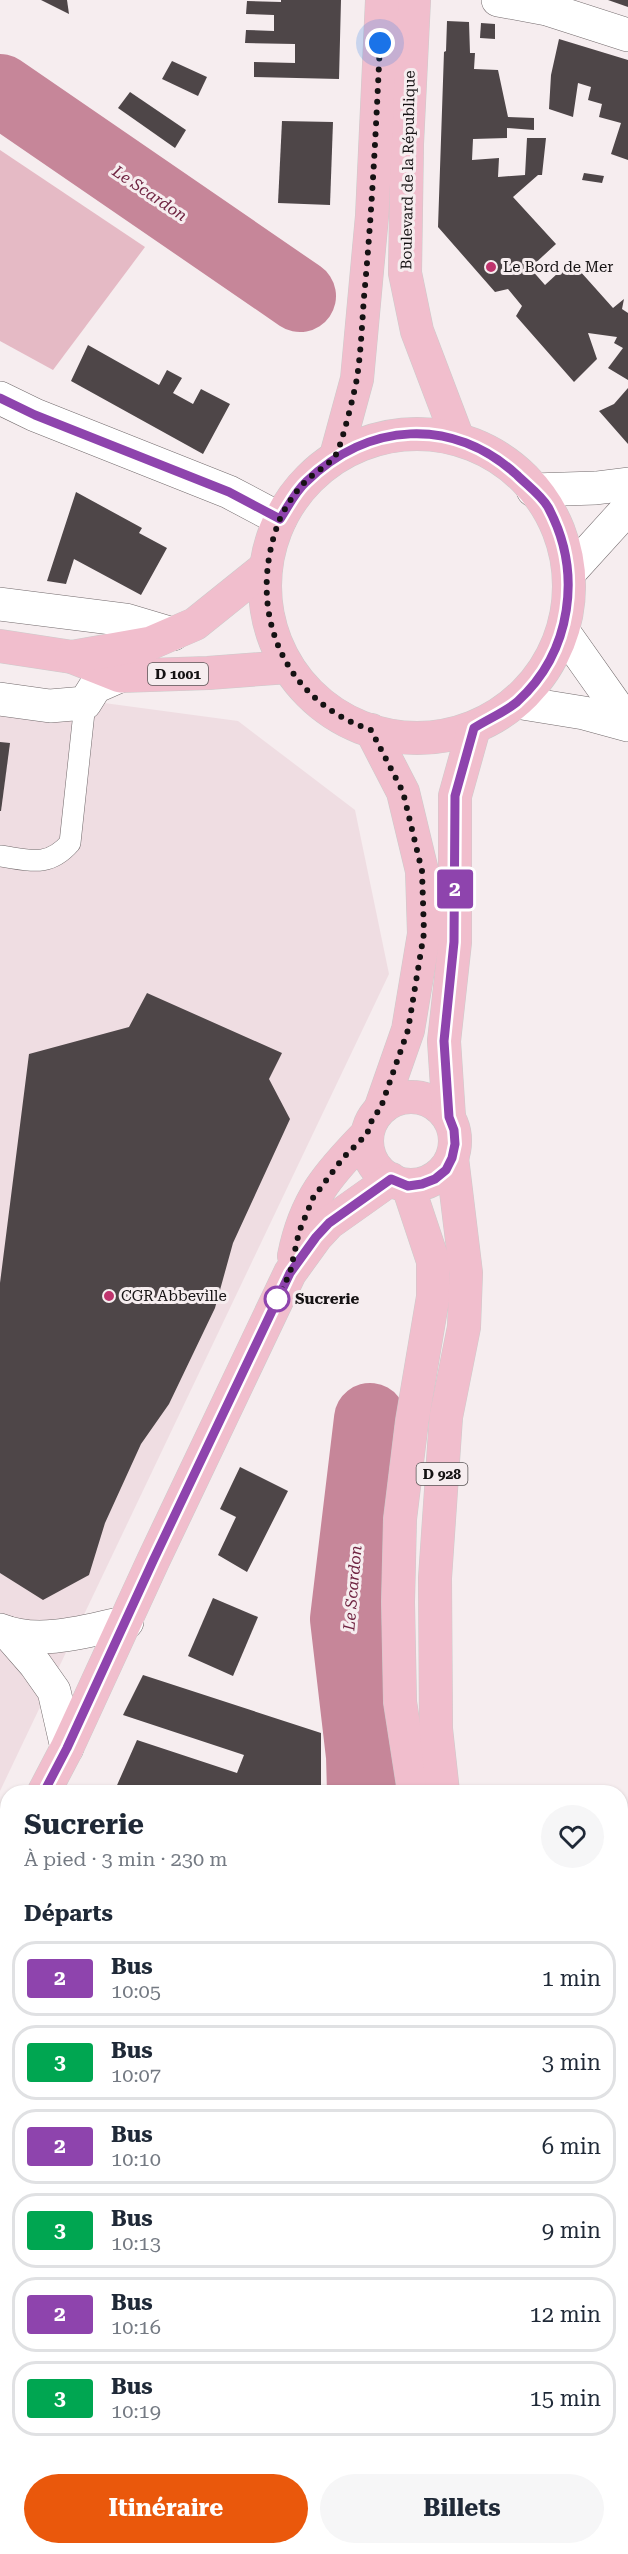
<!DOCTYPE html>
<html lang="fr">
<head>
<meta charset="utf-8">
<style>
	body { margin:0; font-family:"Roboto Serif",serif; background:#f6f6f7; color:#1f2937; height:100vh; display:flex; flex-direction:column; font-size:22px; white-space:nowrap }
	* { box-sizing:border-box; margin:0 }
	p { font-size:20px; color:#747a83 }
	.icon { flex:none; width:33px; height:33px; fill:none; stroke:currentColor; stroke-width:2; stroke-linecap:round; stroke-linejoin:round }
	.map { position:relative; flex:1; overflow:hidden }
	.side { position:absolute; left:0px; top:1785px; width:628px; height:770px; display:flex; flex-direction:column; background:#fff; border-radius:24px 24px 0 0; box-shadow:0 2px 4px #0004 }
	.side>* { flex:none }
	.badge { padding:0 12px; border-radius:4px; font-size:21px; line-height:39px }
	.you { position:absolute; width:30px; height:30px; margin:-15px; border:4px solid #fff; border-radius:50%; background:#1a73e8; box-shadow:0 0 0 9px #1a73e833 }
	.map>.badge { position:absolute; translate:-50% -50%; box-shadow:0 0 0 3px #fff }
	h2 { padding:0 24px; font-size:22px; line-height:54px }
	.round { display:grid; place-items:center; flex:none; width:63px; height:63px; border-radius:32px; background:#f6f6f7 }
	.summary { display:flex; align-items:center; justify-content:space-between; height:102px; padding:0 24px }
	h1 { font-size:28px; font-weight:700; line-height:45px }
	.action { display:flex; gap:12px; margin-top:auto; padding:12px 24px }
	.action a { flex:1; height:69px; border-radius:36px; background:#ea580c; color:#fff; font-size:24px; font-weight:700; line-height:69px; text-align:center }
	.action a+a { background:#f6f6f7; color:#1f2937 }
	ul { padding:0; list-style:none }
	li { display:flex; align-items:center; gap:18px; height:75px; margin:0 12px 9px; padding:0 12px; border:3px solid #e0e1e3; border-radius:24px }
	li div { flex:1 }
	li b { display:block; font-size:22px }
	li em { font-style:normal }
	li .badge { min-width:66px; font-weight:700; text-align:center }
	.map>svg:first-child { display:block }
	.built { fill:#efdde2 }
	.green { fill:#e5bac5 }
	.forest { fill:#eaa8bb }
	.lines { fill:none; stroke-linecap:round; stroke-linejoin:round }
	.river { stroke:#c68699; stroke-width:72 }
	.building { fill:#4e4648 }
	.lane-casing { stroke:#726a6c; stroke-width:22 }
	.street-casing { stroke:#726a6c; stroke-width:34 }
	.secondary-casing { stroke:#726a6c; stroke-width:34 }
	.primary-casing { stroke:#cccbcb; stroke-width:34 }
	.lane { stroke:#fff; stroke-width:21 }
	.street { stroke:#fff; stroke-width:33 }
	.secondary { stroke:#fff; stroke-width:33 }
	.primary { stroke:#f1becd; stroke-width:33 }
	.line-casing { stroke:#fff; stroke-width:14 }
	.line { stroke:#8e44ad; stroke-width:9 }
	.walk { stroke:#151213; stroke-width:6; stroke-dasharray:0 10.8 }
	.poi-dot { fill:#bf346d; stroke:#f6edef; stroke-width:2 }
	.stop-dot { fill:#fff; stroke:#8e44ad; stroke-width:3 }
	.labels { text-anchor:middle; stroke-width:6; stroke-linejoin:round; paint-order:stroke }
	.shield { fill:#f6edef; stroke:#585455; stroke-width:1.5 }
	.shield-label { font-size:14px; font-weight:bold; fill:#151213 }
	.street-label { font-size:15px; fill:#151213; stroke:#f6edef }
	.poi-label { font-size:15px; fill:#151213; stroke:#f6edef; text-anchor:start }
	.stop-label { font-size:15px; font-weight:bold; fill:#151213; stroke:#f6edef; text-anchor:start }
	.water-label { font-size:16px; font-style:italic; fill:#6f2341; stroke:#f6edef }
</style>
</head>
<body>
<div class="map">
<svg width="628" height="2554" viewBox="0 0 628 2554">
	<rect width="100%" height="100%" fill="#f6edef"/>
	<!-- built -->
	<polygon class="built" points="0,689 238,721 355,810 389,974 0,1791"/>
	<!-- green -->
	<polygon class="green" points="0,150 145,247 53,370 0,341"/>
	<!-- forest -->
	<g class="forest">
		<polygon points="628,1964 628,2286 621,2266 621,1965"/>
		<polygon points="182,2547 589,2547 594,2554 181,2554"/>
	</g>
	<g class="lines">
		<!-- river -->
		<g class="river">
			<polyline points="0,90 300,296"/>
			<polyline points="363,1792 362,1756 346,1619 370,1419"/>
			<polyline points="621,2039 628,2039"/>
		</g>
	</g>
	<!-- building -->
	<g class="building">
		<polygon points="41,0 67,0 69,14"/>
		<polygon points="281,0 341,0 339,79 254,77 254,62 295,63 295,44 245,43 246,30 274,31 274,15 246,14 247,1 281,2"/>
		<polygon points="608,0 628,0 628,7"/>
		<polygon points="447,21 469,22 470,53 475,53 474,69 498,70 508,117 534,118 534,130 507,128 507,138 473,139 472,160 499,158 498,177 525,175 527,138 546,138 542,175 538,175 513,197 556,244 530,268 545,285 571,261 613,308 624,299 622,309 628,313 628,380 608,368 623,348 614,343 617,337 588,333 597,359 574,382 516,316 522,306 508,289 495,292 438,227 444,52 446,51"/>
		<polygon points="481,23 495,24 495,39 480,38"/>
		<polygon points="559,39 628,60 628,160 611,154 621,123 599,117 602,104 588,100 591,87 578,83 573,117 549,109 551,75"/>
		<polygon points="172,61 207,77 198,96 162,79"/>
		<polygon points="130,92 186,130 175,148 118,108"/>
		<polygon points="282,121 333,122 330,205 278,203"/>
		<polygon points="584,173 604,176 602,183 582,180"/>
		<polygon points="88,345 159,385 167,370 182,378 173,393 193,404 201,389 230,404 203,454 71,381"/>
		<polygon points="628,388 628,444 599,411 614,404"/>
		<polygon points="76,492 142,528 139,533 167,548 141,595 74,559 66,584 47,581"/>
		<polygon points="0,742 10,743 1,811 0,811"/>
		<polygon points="147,993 282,1053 269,1079 290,1119 233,1243 215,1308 169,1404 141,1444 105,1523 89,1575 43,1600 0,1573 0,1283 29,1054 129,1027"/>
		<polygon points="240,1467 288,1491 247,1572 218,1555 236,1517 220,1509"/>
		<polygon points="213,1598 258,1617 233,1676 188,1656"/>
		<polygon points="143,1675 321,1733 321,1792 114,1792 137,1740 237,1773 244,1755 123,1715"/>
		<polygon points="0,2022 8,2026 8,2134 0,2133"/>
	</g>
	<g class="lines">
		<defs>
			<path id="lane" d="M0,856C29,860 48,868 70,843L85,703"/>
			<g id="street">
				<polyline points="498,0 547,9 628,35"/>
				<polyline points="0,604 126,620 173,634"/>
				<polyline points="563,631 628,723"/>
				<polyline points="0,699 50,706 85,703 95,687 120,676"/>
				<polyline points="516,702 584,713 628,725"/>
				<path d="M0,1630C39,1646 87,1631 127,1622"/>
				<polyline points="8,1633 35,1664 54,1691 67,1748"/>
				<polyline points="0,2181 8,2182"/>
				<polyline points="621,2295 628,2295"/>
			</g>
			<g id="secondary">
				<polyline points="0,398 35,415 229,492 280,519"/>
				<polyline points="533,490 596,488 628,484"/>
				<polyline points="569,573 628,508"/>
			</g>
			<g id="primary">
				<polyline points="414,0 407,144 405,273 417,331 458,439"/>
				<circle cx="417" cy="586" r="152"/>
				<polyline points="336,456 357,379 372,216 382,0"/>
				<polyline points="0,646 72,657 120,676 208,673 288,667"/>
				<polyline points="72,657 151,643 195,624 266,567"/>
				<polyline points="371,730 403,792 422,871 424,934 408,1030 381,1107"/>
				<circle cx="411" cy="1141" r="44"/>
				<polyline points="449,1117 444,1041 455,942 455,796 474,728"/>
				<polyline points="408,1186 433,1261 433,1297 412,1421 400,1519 398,1602 400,1702 414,1792"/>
				<path d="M294,1256C305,1200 328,1174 367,1134"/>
				<polyline points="44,1792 67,1748 153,1561 290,1273 316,1237 329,1223 391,1179"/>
				<polyline points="443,1792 436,1729 435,1578 446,1417 464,1327 466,1273 452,1158"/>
				<polyline points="0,1886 8,1870"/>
				<polyline points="621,2435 628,2449"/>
			</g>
		</defs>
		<!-- lane casing -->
		<use href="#lane" class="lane-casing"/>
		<!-- street casing -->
		<use href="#street" class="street-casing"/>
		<!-- secondary casing -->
		<use href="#secondary" class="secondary-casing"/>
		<!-- primary casing -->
		<use href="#primary" class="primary-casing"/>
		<!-- lane -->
		<use href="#lane" class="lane"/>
		<!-- street -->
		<use href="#street" class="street"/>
		<!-- secondary -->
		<use href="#secondary" class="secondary"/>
		<!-- primary -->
		<use href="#primary" class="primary"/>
	</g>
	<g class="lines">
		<defs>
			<path id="line" d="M0,398L35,415L229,492L280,519C288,507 295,492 306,482C368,422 452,416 517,475C527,485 541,495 548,507C583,572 572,652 517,702C505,712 488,719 474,728L455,796L454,942L444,1041L449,1117L454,1130L455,1144L452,1158L446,1170L435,1179L422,1184L408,1186L391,1179L329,1223L316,1237L290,1273L153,1561L67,1748L44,1792"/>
		</defs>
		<!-- line casing -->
		<use href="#line" class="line-casing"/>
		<!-- line -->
		<use href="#line" class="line"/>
		<!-- walk -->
		<path class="walk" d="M277,1299L290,1273L299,1232L313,1198L343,1158L367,1134L372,1120L381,1107L408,1030L424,933L422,871L403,792L371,730C280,699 246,608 279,521C284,509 295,492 304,483C313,473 327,467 335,456C341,449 355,390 357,378C361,351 362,324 364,297C372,212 376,128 380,43"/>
	</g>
	<!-- markers -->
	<g class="poi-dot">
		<circle cx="491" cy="267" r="6"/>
		<circle cx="109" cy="1296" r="6"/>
	</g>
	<circle class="stop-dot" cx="277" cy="1299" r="12"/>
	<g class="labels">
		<!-- shield labels -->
		<g class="shield">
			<rect x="148" y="663" width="60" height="22" rx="4.5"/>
			<rect x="416.5" y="1463" width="51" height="22" rx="4.5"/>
		</g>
		<g class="shield-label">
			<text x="178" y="679">D 1001</text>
			<text x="442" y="1479">D 928</text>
		</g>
		<!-- street labels -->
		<g class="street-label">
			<text transform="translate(408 170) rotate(-89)" y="5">Boulevard de la République</text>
		</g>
		<!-- poi labels -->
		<g class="poi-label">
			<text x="503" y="272">Le Bord de Mer</text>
			<text x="121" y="1301">CGR Abbeville</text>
		</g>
		<!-- stop labels -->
		<g class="stop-label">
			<text x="295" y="1304">Sucrerie</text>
		</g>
		<!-- water labels -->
		<g class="water-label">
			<text transform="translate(150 193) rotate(34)" y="6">Le Scardon</text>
			<text transform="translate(352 1588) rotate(-85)" y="6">Le Scardon</text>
		</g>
	</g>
</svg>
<div class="you" style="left:380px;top:43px"></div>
<b class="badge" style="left:455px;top:889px;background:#8e44ad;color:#fff">2</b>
<section class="side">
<div class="summary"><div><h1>Sucrerie</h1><p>À pied · 3 min · 230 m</p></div><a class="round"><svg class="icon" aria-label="heart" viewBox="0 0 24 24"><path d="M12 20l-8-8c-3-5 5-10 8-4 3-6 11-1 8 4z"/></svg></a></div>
<h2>Départs</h2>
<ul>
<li><span class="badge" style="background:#8e44ad;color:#fff">2</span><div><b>Bus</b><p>10:05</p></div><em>1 min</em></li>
<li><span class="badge" style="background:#00a651;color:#fff">3</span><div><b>Bus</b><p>10:07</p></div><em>3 min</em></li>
<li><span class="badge" style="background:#8e44ad;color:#fff">2</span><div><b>Bus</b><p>10:10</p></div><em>6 min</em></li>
<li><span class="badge" style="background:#00a651;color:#fff">3</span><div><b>Bus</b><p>10:13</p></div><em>9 min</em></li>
<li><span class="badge" style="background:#8e44ad;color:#fff">2</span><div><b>Bus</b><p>10:16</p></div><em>12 min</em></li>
<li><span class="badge" style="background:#00a651;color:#fff">3</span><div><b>Bus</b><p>10:19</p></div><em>15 min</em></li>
</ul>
<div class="action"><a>Itinéraire</a><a>Billets</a></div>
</section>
</div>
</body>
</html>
